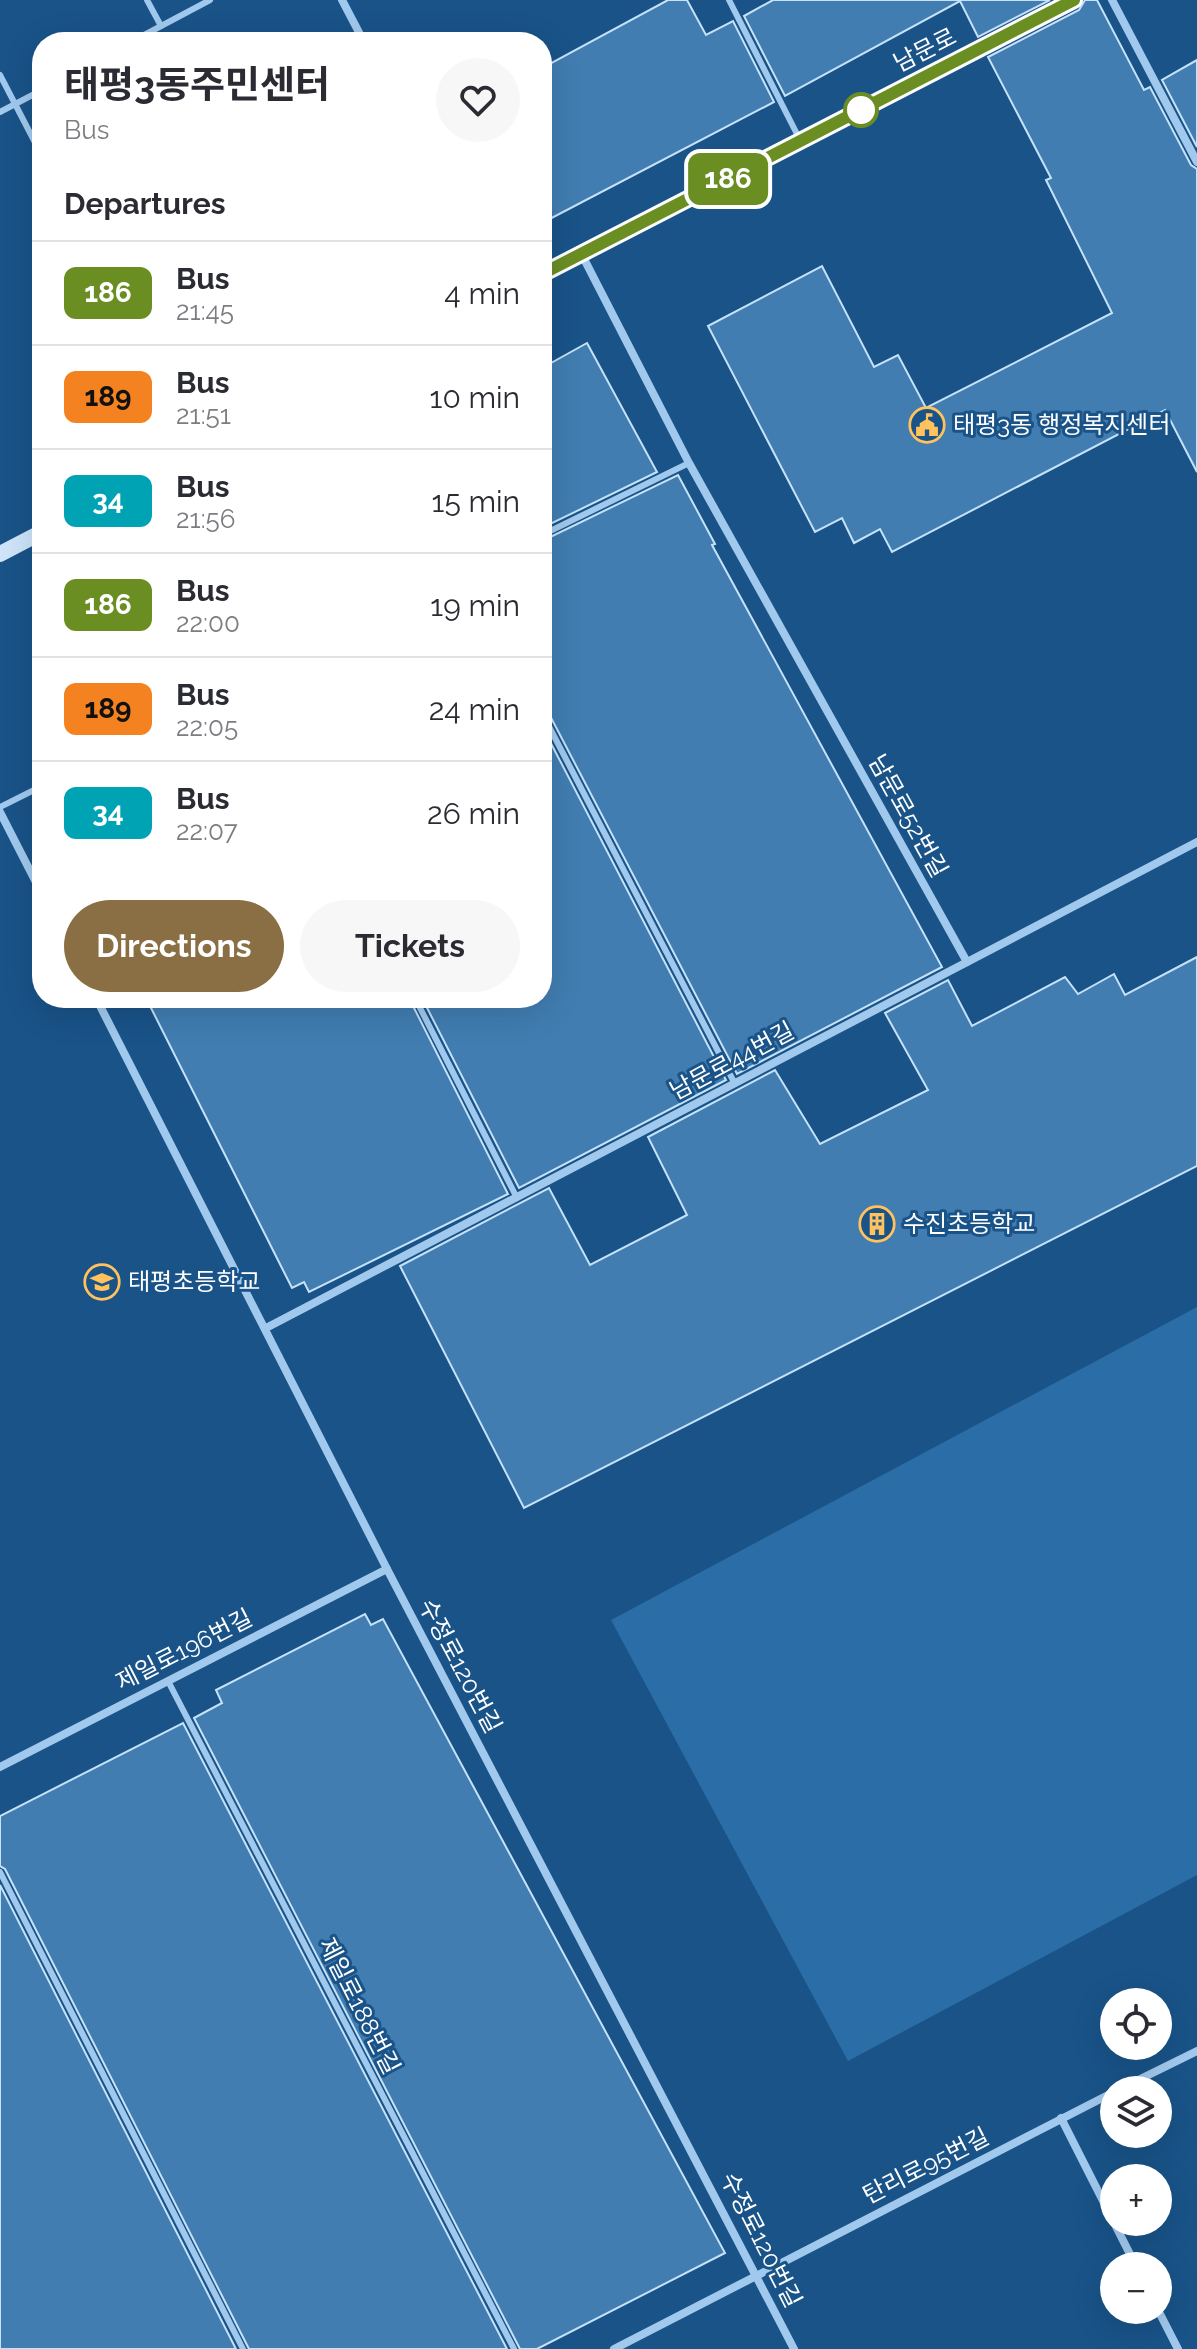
<!DOCTYPE html>
<html lang="en">
<head>
<meta charset="utf-8">
<style>
	body { margin:0; font-family:Raleway,"Noto Sans KR",sans-serif; background:#f7f7f7; color:#2b2b33; height:100vh; display:flex; flex-direction:column; font-size:30px; white-space:nowrap }
	* { box-sizing:border-box; margin:0 }
	p { font-size:26px; color:#7c7c81 }
	.icon { flex:none; width:44px; height:44px; fill:none; stroke:currentColor; stroke-width:2; stroke-linecap:round; stroke-linejoin:round }
	.map { position:relative; flex:1; overflow:hidden }
	.drawer { position:absolute; left:32px; top:32px; width:520px; height:976px; display:flex; flex-direction:column; background:#fff; border-radius:32px; box-shadow:0 8px 32px #0002 }
	.drawer>* { flex:none }
	.badge { padding:0 16px; border-radius:12px; font-size:28px; line-height:52px }
	.controls { position:absolute; left:1100px; top:1988px; display:grid; gap:16px }
	.controls a { display:grid; place-items:center; width:72px; height:72px; border-radius:50%; background:#fff; box-shadow:0 8px 32px #0002; font-size:40px }
	.map>.badge { position:absolute; translate:-50% -50%; box-shadow:0 0 0 4px #fff }
	h2 { padding:0 32px; font-size:30px; line-height:72px }
	.round { display:grid; place-items:center; flex:none; width:84px; height:84px; border-radius:42px; background:#f7f7f7 }
	.head { display:flex; align-items:center; justify-content:space-between; height:136px; padding:0 32px }
	h1 { font-size:38px; font-weight:700; line-height:60px }
	.button { display:flex; gap:16px; margin-top:auto; padding:16px 32px }
	.button a { flex:1; height:92px; border-radius:48px; background:#8a6f45; color:#fff; font-size:32px; font-weight:700; line-height:92px; text-align:center }
	.button a+a { background:#f7f7f7; color:#2b2b33 }
	ul { padding:0; list-style:none }
	li { display:flex; align-items:center; gap:24px; height:104px; padding:0 32px; border-top:2px solid #e1e1e2 }
	li div { flex:1 }
	li b { display:block; font-size:30px }
	li em { font-style:normal }
	li .badge { min-width:88px; font-weight:700; text-align:center }
	.map>svg:first-child { display:block }
	.park { fill:#2b6da6 }
	.building { fill:#417db1; stroke:#c6e2f9; stroke-width:2 }
	.lines { fill:none; stroke-linecap:round; stroke-linejoin:round }
	.lane { stroke:#a1c9ed; stroke-width:6 }
	.street { stroke:#a1c9ed; stroke-width:8 }
	.secondary { stroke:#cde4f9; stroke-width:16 }
	.line-casing { stroke:#fff; stroke-width:18 }
	.line { stroke:#6b8e23; stroke-width:12 }
	.stop-dot { fill:#fff; stroke:#6b8e23; stroke-width:4 }
	.labels { text-anchor:middle; stroke-width:6; stroke-linejoin:round; paint-order:stroke }
	.street-label { font-size:24px; fill:#fff; stroke:#195388 }
	.poi-label { font-size:24px; fill:#fff; stroke:#195388; text-anchor:start }
</style>
</head>
<body>
<div class="map">
<svg width="1197" height="2349" viewBox="0 0 1197 2349">
	<rect width="100%" height="100%" fill="#195388"/>
	<!-- park -->
	<polygon class="park" points="1197,1307 1197,1875 848,2061 611,1620"/>
	<!-- building -->
	<g class="building">
		<polygon points="668,0 687,0 706,35 733,21 774,102 542,223 542,68"/>
		<polygon points="773,0 1050,0 978,37 960,1 785,96 744,16"/>
		<polygon points="1085,0 1097,0 1144,90 1150,87 1191,165 1197,169 1197,472 1165,410 892,552 880,529 854,543 842,518 815,532 708,326 822,266 874,367 898,355 926,408 1112,313 1046,180 1051,178 988,57 1079,10"/>
		<polygon points="1197,60 1197,147 1162,80"/>
		<polygon points="587,343 657,472 542,528 542,368"/>
		<polygon points="678,475 715,544 712,545 942,967 737,1074 547,710 542,707 542,541"/>
		<polygon points="542,726 726,1080 519,1188 422,998 542,998"/>
		<polygon points="1197,957 1197,1166 524,1508 400,1266 549,1188 590,1265 687,1215 648,1137 775,1070 820,1144 928,1090 885,1013 948,980 972,1026 1065,977 1078,994 1114,974 1125,995"/>
		<polygon points="146,998 409,998 508,1194 309,1292 304,1282 292,1288"/>
		<polygon points="365,1614 371,1625 383,1619 725,2253 537,2349 520,2349 194,1718 222,1703 216,1690"/>
		<polygon points="183,1723 507,2349 249,2349 5,1869 0,1866 0,1816"/>
		<polygon points="0,1885 236,2349 0,2349"/>
	</g>
	<g class="lines">
		<!-- lane -->
		<g class="lane">
			<polyline points="147,0 161,26"/>
			<polyline points="729,0 799,138"/>
			<polyline points="131,42 210,0"/>
			<polyline points="0,75 42,156"/>
			<polyline points="0,112 42,90"/>
			<polyline points="542,535 689,463"/>
			<polyline points="542,713 734,1082"/>
			<polyline points="0,807 42,786"/>
			<polyline points="415,998 517,1198"/>
			<polyline points="168,1681 514,2349"/>
			<polyline points="0,1872 243,2349"/>
		</g>
		<!-- street -->
		<g class="street">
			<polyline points="342,0 364,42"/>
			<polyline points="1112,0 1197,162"/>
			<polyline points="582,255 689,463 967,962"/>
			<polyline points="0,812 42,894"/>
			<polyline points="96,998 387,1569 794,2349"/>
			<polyline points="266,1328 1197,842"/>
			<polyline points="0,1767 387,1569"/>
			<polyline points="1118,2090 1197,2051"/>
			<polyline points="1061,2118 1136,2266"/>
			<polyline points="1158,2310 1178,2349"/>
			<polyline points="614,2349 1114,2092"/>
		</g>
		<!-- secondary -->
		<g class="secondary">
			<polyline points="542,274 1074,0"/>
			<polyline points="0,554 42,532"/>
		</g>
	</g>
	<g class="lines">
		<defs>
			<polyline id="line" points="542,274 1074,0"/>
		</defs>
		<!-- line casing -->
		<use href="#line" class="line-casing"/>
		<!-- line -->
		<use href="#line" class="line"/>
	</g>
	<!-- icons -->
	<defs>
		<symbol id="civic-ring" viewBox="-11 -11 22 22"><circle r="9.5" fill="#195388" stroke="#ffc25c" stroke-width="1.5"/><path d="M-.6-6.5H3V-4.5H.6V-3L4-1V1h2V6H-6V1h2V-1L-.6-3ZM-1.2 2.5V6h2.4V2.5Z" fill="#ffc25c"/></symbol>
		<symbol id="building-ring" viewBox="-11 -11 22 22"><circle r="9.5" fill="#195388" stroke="#ffc25c" stroke-width="1.5"/><path d="M-4-6H4V6H1V3H-1V6H-4ZM-2.5-4.3h1.7v1.8h-1.7ZM.8-4.3h1.7v1.8H.8ZM-2.5-1h1.7V.8h-1.7ZM.8-1h1.7V.8H.8Z" fill="#ffc25c"/></symbol>
		<symbol id="school-ring" viewBox="-11 -11 22 22"><circle r="9.5" fill="#195388" stroke="#ffc25c" stroke-width="1.5"/><path d="M0-5L7-2L0 1L-7-2ZM-4 1L0 2.5L4 1V4Q0 6-4 4Z" fill="#ffc25c"/></symbol>
	</defs>
	<g fill-rule="evenodd">
		<use href="#civic-ring" x="907" y="405" width="40" height="40"/>
		<use href="#building-ring" x="857" y="1204" width="40" height="40"/>
		<use href="#school-ring" x="82" y="1262" width="40" height="40"/>
	</g>
	<!-- markers -->
	<circle class="stop-dot" cx="861" cy="110" r="16"/>
	<g class="labels">
		<!-- street labels -->
		<g class="street-label">
			<text transform="translate(925 50) rotate(-27)" y="8">남문로</text>
			<text transform="translate(908 816) rotate(61)" y="8">남문로52번길</text>
			<text transform="translate(732 1061) rotate(-28)" y="8">남문로44번길</text>
			<text transform="translate(184 1650) rotate(-27)" y="8">제일로196번길</text>
			<text transform="translate(460 1666) rotate(62)" y="8">수정로120번길</text>
			<text transform="translate(359 2006) rotate(63)" y="8">제일로188번길</text>
			<text transform="translate(926 2166) rotate(-27)" y="8">탄리로95번길</text>
			<text transform="translate(761 2240) rotate(63)" y="8">수정로120번길</text>
		</g>
		<!-- poi labels -->
		<g class="poi-label">
			<text x="953" y="433">태평3동 행정복지센터</text>
			<text x="903" y="1232">수진초등학교</text>
			<text x="128" y="1290">태평초등학교</text>
		</g>
	</g>
</svg>
<div class="controls">
<a><svg class="icon" aria-label="locate" viewBox="0 0 24 24"><circle cx="12" cy="12" r="6"/><path d="M12 2v4M12 18v4M2 12h4M18 12h4"/></svg></a>
<a><svg class="icon" aria-label="layers" viewBox="0 0 24 24"><path d="M12 4l9 5-9 5-9-5zM3 14l9 5 9-5"/></svg></a>
<a>+</a>
<a>−</a>
</div>
<b class="badge" style="left:728px;top:179px;background:#6b8e23;color:#fff">186</b>
<section class="drawer">
<div class="head"><div><h1>태평3동주민센터</h1><p>Bus</p></div><a class="round"><svg class="icon" aria-label="heart" viewBox="0 0 24 24"><path d="M12 20l-8-8c-3-5 5-10 8-4 3-6 11-1 8 4z"/></svg></a></div>
<h2>Departures</h2>
<ul>
<li><span class="badge" style="background:#6b8e23;color:#fff">186</span><div><b>Bus</b><p>21:45</p></div><em>4 min</em></li>
<li><span class="badge" style="background:#f58220;color:#111">189</span><div><b>Bus</b><p>21:51</p></div><em>10 min</em></li>
<li><span class="badge" style="background:#00a3b4;color:#fff">34</span><div><b>Bus</b><p>21:56</p></div><em>15 min</em></li>
<li><span class="badge" style="background:#6b8e23;color:#fff">186</span><div><b>Bus</b><p>22:00</p></div><em>19 min</em></li>
<li><span class="badge" style="background:#f58220;color:#111">189</span><div><b>Bus</b><p>22:05</p></div><em>24 min</em></li>
<li><span class="badge" style="background:#00a3b4;color:#fff">34</span><div><b>Bus</b><p>22:07</p></div><em>26 min</em></li>
</ul>
<div class="button"><a>Directions</a><a>Tickets</a></div>
</section>
</div>
</body>
</html>
